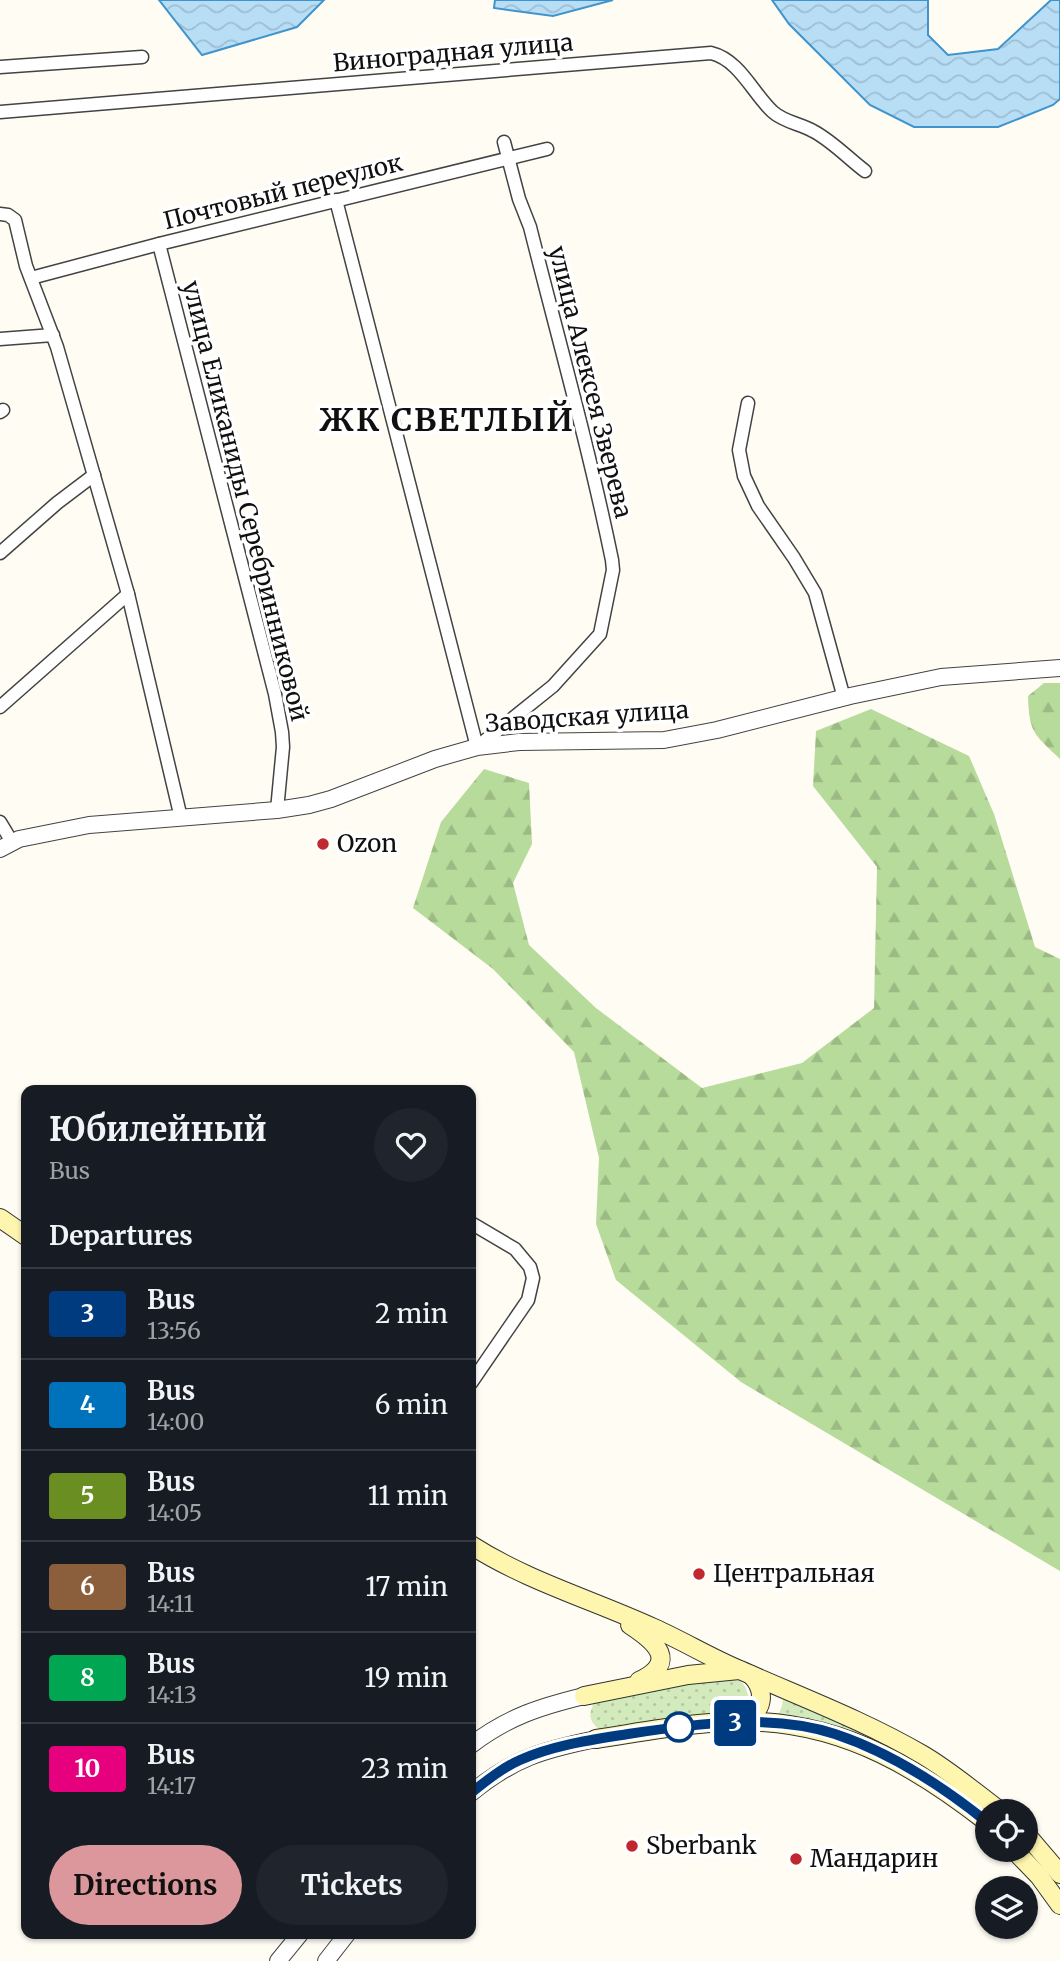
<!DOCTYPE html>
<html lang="en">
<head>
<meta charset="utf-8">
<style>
	body { margin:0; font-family:Merriweather,serif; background:#20242c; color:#f1f3f6; height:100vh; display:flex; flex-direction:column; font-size:26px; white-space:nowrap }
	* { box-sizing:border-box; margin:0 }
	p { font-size:23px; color:#9ea1a6 }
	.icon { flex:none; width:38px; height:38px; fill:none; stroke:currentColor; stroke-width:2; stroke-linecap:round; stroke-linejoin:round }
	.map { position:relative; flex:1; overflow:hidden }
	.side { position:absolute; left:21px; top:1085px; width:455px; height:854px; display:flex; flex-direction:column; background:#171b24; border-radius:14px; box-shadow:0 2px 5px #0004 }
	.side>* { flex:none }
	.badge { padding:0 14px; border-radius:5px; font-size:24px; line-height:46px }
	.controls { position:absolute; left:975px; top:1799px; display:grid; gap:14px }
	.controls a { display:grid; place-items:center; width:63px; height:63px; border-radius:50%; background:#171b24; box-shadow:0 2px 5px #0004; font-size:35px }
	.map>.badge { position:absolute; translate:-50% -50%; box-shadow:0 0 0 4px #fff }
	h2 { padding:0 28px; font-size:26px; line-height:63px }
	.round { display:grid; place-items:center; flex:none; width:74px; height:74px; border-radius:37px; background:#20242c }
	.summary { display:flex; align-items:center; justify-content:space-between; height:119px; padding:0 28px }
	h1 { font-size:33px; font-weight:700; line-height:52px }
	.button { display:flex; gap:14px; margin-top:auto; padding:14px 28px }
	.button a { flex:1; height:80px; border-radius:42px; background:#db979c; color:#111; font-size:28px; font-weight:700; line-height:80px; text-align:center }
	.button a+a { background:#20242c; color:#f1f3f6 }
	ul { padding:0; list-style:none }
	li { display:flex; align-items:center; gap:21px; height:91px; padding:0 28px; border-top:2px solid #363941 }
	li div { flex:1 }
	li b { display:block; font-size:26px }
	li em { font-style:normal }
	li .badge { min-width:77px; font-weight:700; text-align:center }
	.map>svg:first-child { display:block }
	.grass { fill:url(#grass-dots) }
	.forest { fill:url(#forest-firs) }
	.water { fill:url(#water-waves); stroke:#3f94cd; stroke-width:2 }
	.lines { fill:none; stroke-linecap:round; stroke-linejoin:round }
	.minor-casing { stroke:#434343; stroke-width:15 }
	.tertiary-casing { stroke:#434343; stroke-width:18 }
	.secondary-casing { stroke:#323232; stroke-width:20 }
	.minor { stroke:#fff; stroke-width:12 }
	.tertiary { stroke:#fff; stroke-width:16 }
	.secondary { stroke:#fef6ae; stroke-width:18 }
	.line-casing { stroke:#fff; stroke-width:16 }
	.line { stroke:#003b80; stroke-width:10 }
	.poi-dot { fill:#c0272e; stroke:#fff; stroke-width:2.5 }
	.stop-dot { fill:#fff; stroke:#003b80; stroke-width:3.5 }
	.labels { text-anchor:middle; stroke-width:7; stroke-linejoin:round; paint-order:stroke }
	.street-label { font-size:24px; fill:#101010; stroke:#fff }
	.poi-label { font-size:24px; fill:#101010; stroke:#fff; text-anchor:start }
	.district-label { font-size:32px; font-weight:bold; letter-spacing:2px; fill:#101010; stroke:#fff }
</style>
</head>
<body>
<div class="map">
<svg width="1060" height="1961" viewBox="0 0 1060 1961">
	<defs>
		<pattern id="grass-dots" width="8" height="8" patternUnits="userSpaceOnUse" patternTransform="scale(1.75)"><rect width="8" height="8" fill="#d3eabc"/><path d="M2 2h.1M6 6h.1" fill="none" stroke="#b4c8a1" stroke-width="1.8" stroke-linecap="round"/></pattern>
		<pattern id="forest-firs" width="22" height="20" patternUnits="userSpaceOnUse" patternTransform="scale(1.75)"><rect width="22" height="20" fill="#b7db9b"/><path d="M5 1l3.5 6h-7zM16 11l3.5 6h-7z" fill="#9cbb84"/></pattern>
		<pattern id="water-waves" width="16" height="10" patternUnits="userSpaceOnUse" patternTransform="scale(1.75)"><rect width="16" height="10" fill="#b8def6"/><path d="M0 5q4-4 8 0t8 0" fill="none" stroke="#9dbdd2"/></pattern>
	</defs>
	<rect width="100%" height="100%" fill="#fffdf3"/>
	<!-- grass -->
	<g class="grass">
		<path d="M725,1676C742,1681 745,1681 749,1699L744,1706L735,1712L602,1732C588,1720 588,1716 595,1700Z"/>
		<polygon points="784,1692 921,1762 918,1765 835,1726 778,1716 782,1706"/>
	</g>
	<!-- forest -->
	<g class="forest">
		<path d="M1044,683H1060V759C1034,734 1029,733 1028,696Z"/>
		<polygon points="871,709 969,756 994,814 1035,947 1060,959 1060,1571 741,1382 616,1280 596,1224 599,1158 574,1052 493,969 413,908 441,822 484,769 529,783 532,844 513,883 529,945 596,1008 702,1088 802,1063 874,1008 877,867 813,786 816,731"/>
	</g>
	<!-- water -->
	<g class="water">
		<polygon points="159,0 324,0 297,27 202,55"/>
		<polygon points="495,0 613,0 553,16 494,8"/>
		<polygon points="772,0 928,0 928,35 948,55 998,49 1051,0 1060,0 1060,99 1053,105 998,127 914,127 870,105 789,24"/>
	</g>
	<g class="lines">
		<defs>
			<g id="minor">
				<polyline points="0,67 142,57"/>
				<path d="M0,112L711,53C740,60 753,94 773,112C784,122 801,124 813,131C831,140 849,159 865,171"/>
				<path d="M336,200L477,747L553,686L600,634L613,570L612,560C589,448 558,338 530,227L519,199L504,142"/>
				<polyline points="0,214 8,215 15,220 26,266 57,347 128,594 181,818"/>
				<polyline points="159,244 275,694 282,732 283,747 277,810"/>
				<polyline points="31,278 159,244 547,149"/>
				<polyline points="0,339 53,335"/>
				<polyline points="748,403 739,450 744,476 758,506 794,558 815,593 844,698"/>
				<polyline points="0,412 3,410"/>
				<polyline points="0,553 57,503 94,475"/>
				<polyline points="0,707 128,594"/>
				<polyline points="0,822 12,842"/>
				<polyline points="471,1223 515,1249 530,1267 533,1278 528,1300 471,1383"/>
			</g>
			<g id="tertiary">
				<polyline points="0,849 19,839 89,825 277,810 309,805 331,799 435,759 477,747 519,742 664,740 717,730 850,696 941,677 1060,668"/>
				<path d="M471,1745C508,1717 539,1707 584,1696"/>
				<path d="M471,1793C514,1758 543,1750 596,1739"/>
				<polyline points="278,1961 300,1934"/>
				<polyline points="326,1961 347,1934"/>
			</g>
			<g id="secondary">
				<polyline points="0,1218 26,1236"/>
				<path d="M471,1545C527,1581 593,1600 654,1628C683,1641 711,1658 740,1670C801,1697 865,1721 923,1755C950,1771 975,1792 1000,1811"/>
				<path d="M630,1625C656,1642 679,1662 639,1681"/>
				<polyline points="584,1696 688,1675 739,1670"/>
				<path d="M740,1720C764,1715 767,1691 751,1675"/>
				<path d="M596,1739C649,1731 707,1719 761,1722C849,1727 919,1769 987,1822"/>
				<polyline points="1026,1834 1060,1874"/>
				<polyline points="1014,1850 1039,1876 1060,1905"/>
			</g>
		</defs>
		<!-- minor casing -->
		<use href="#minor" class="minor-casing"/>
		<!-- tertiary casing -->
		<use href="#tertiary" class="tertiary-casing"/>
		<!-- secondary casing -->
		<use href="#secondary" class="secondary-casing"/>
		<!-- minor -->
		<use href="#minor" class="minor"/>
		<!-- tertiary -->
		<use href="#tertiary" class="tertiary"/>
		<!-- secondary -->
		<use href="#secondary" class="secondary"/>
	</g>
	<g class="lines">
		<defs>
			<path id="line" d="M471,1793C486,1781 502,1768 520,1760C554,1745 591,1740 628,1734C693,1724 772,1713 835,1734C892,1753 941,1785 987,1822"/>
		</defs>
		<!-- line casing -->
		<use href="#line" class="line-casing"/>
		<!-- line -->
		<use href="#line" class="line"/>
	</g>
	<!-- markers -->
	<g class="poi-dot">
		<circle cx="323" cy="844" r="7"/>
		<circle cx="699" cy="1574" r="7"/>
		<circle cx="632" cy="1846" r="7"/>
		<circle cx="796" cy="1859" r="7"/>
	</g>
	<circle class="stop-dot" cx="679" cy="1727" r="14"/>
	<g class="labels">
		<!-- street labels -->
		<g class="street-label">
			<text transform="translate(453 53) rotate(-5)" y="8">Виноградная улица</text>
			<text transform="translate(283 192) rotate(-14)" y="8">Почтовый переулок</text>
			<text transform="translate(590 382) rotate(76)" y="8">улица Алексея Зверева</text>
			<text transform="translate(245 501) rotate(76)" y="8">улица Еликаниды Серебринниковой</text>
			<text transform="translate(587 717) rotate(-4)" y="8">Заводская улица</text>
		</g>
		<!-- poi labels -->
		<g class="poi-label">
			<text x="337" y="852">Ozon</text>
			<text x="713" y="1582">Центральная</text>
			<text x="646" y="1854">Sberbank</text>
			<text x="810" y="1867">Мандарин</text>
		</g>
		<!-- district labels -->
		<g class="district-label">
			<text x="447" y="431">ЖК СВЕТЛЫЙ</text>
		</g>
	</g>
</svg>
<div class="controls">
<a><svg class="icon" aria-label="locate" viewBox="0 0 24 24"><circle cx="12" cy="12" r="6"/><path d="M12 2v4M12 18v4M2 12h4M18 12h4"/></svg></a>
<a><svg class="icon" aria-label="layers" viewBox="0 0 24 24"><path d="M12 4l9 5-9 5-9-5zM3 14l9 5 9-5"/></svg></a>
</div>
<b class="badge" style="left:735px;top:1723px;background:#003b80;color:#fff">3</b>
<section class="side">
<div class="summary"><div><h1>Юбилейный</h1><p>Bus</p></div><a class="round"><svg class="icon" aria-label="heart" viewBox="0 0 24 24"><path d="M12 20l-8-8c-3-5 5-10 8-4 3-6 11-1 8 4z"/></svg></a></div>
<h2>Departures</h2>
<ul>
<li><span class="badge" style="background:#003b80;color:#fff">3</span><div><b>Bus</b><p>13:56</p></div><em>2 min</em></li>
<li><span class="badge" style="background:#0072bc;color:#fff">4</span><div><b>Bus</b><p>14:00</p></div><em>6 min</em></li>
<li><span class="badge" style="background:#6b8e23;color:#fff">5</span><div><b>Bus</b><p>14:05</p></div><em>11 min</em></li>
<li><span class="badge" style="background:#8b5e3c;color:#fff">6</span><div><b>Bus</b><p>14:11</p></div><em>17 min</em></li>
<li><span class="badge" style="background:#00a651;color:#fff">8</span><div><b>Bus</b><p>14:13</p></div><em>19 min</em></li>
<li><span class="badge" style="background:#e6007e;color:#fff">10</span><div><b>Bus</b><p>14:17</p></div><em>23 min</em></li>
</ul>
<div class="button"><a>Directions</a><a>Tickets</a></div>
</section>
</div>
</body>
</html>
